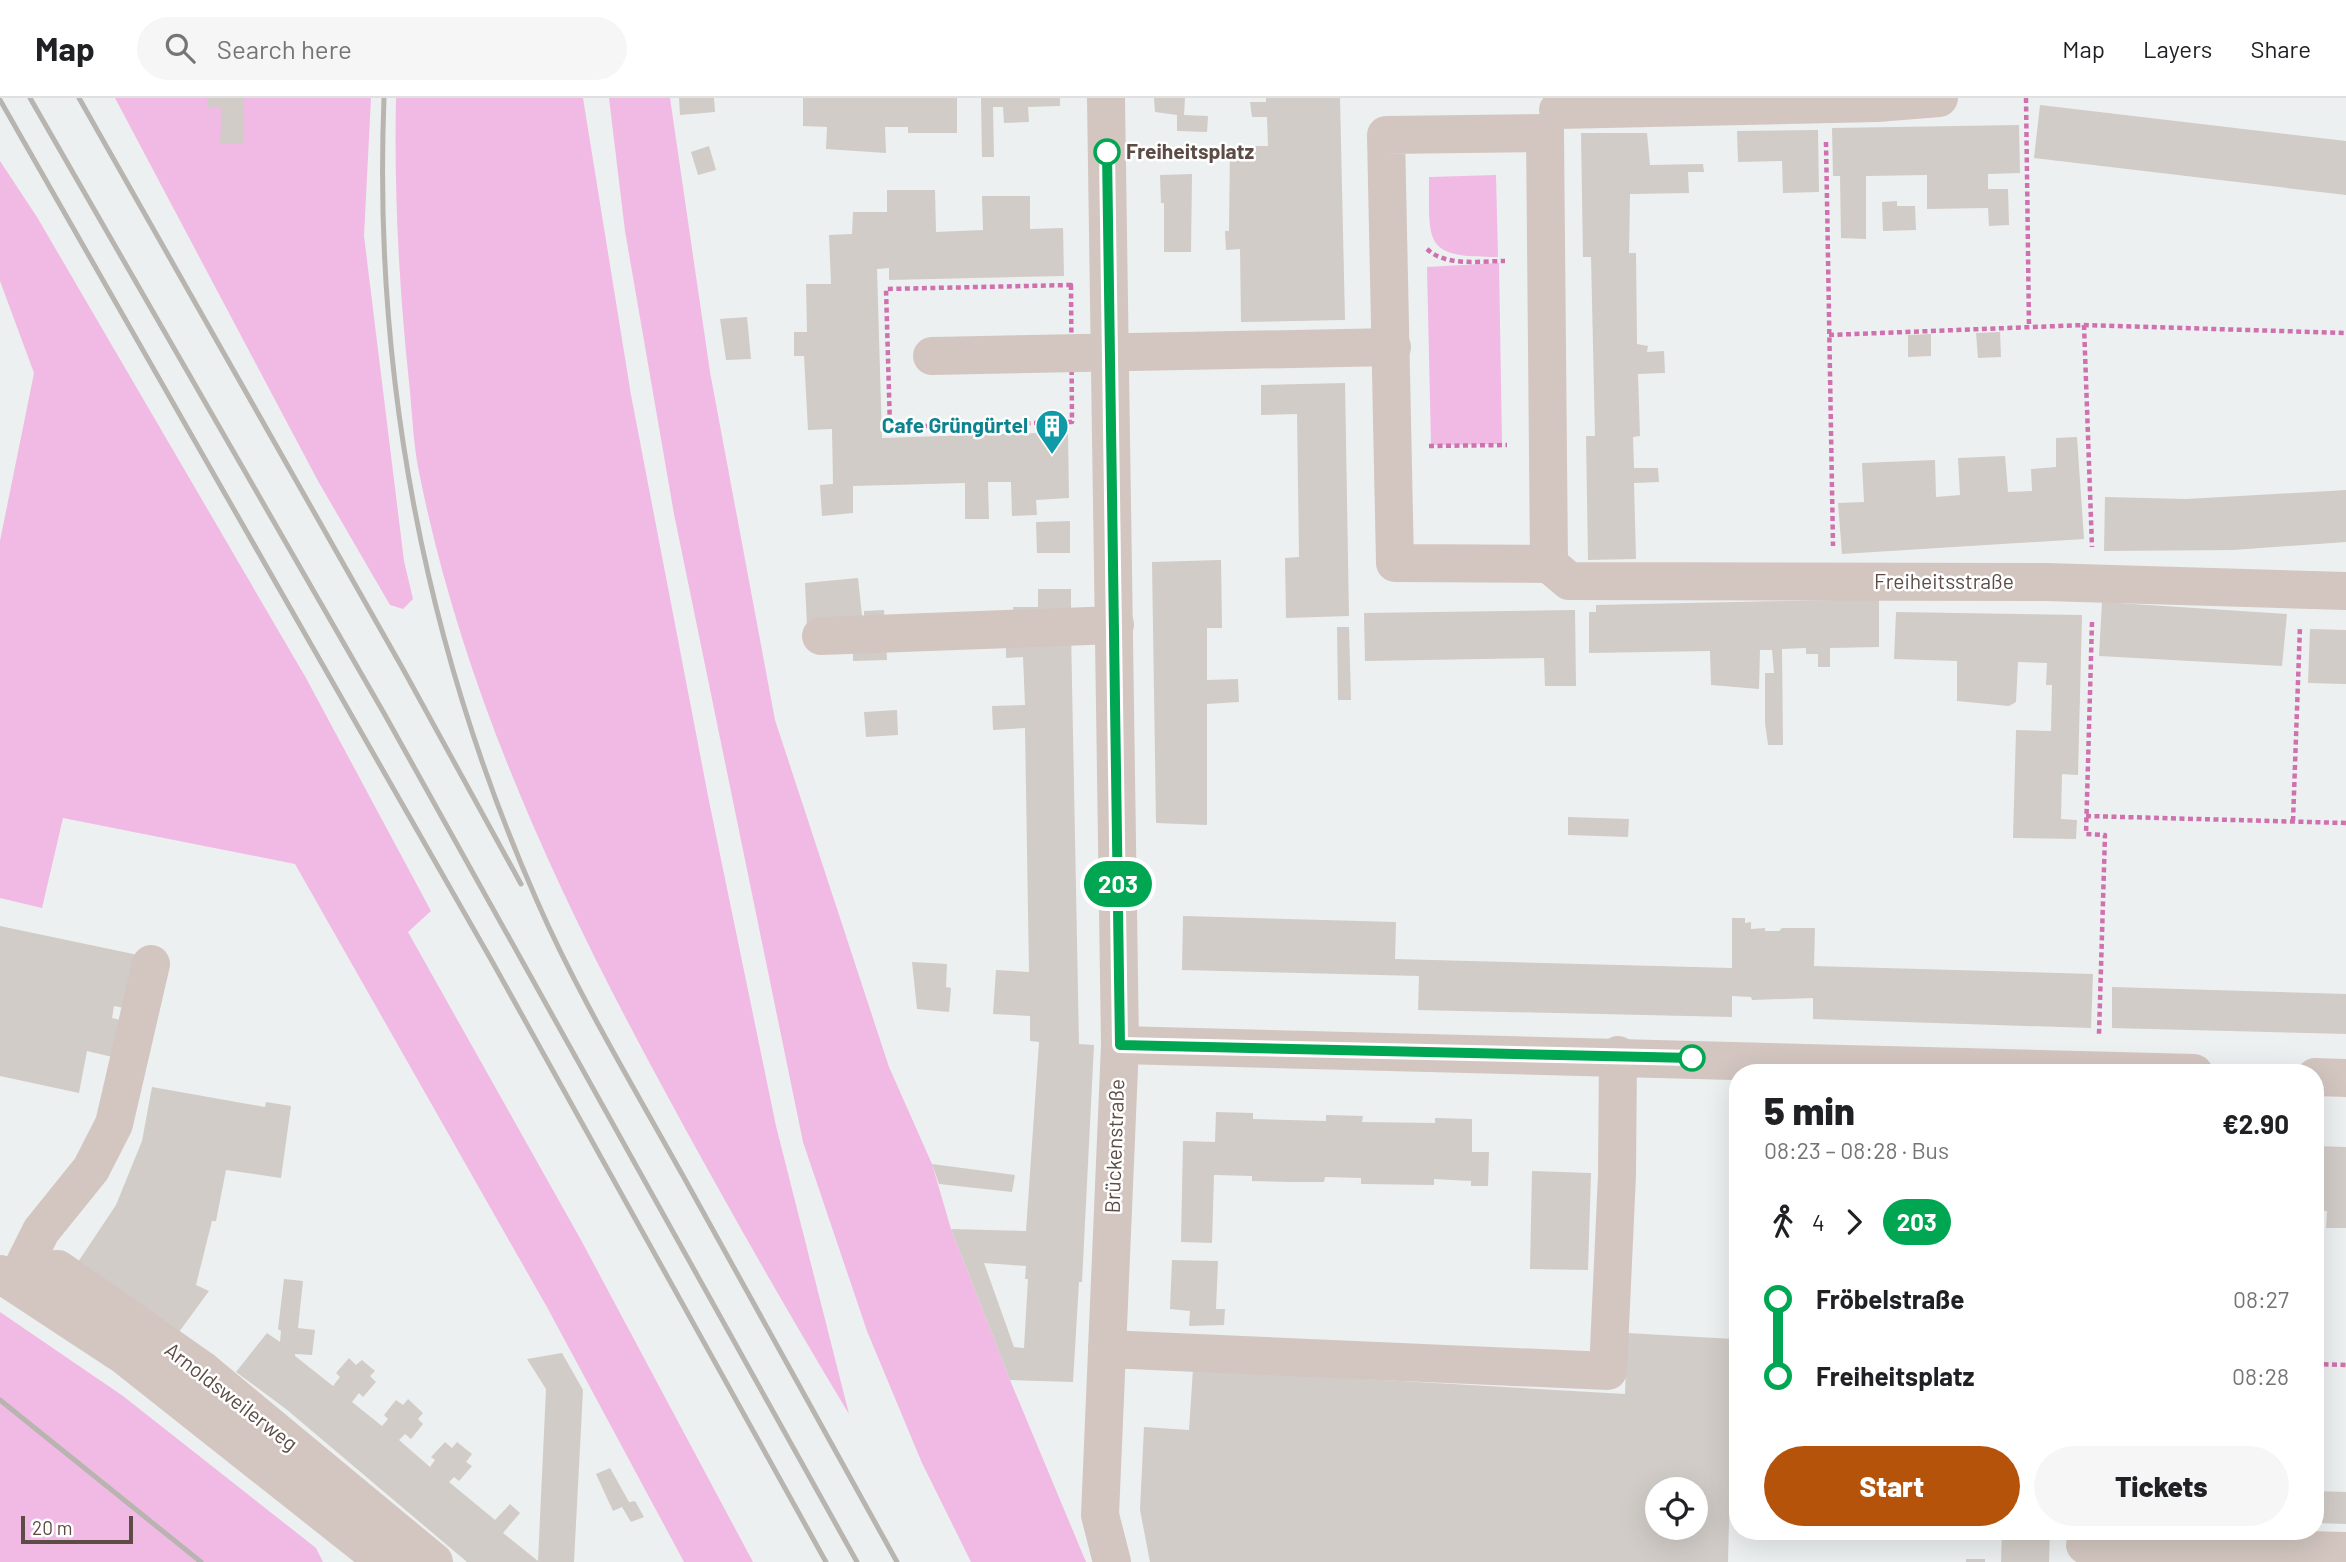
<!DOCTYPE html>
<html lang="en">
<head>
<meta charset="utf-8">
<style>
	body { margin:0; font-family:Barlow,sans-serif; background:#f6f6f6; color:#202124; height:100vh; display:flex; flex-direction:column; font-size:26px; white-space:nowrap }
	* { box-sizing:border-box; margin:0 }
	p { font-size:23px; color:#757577 }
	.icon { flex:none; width:38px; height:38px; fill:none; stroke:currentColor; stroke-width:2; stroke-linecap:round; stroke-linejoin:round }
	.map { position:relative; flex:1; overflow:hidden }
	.side { position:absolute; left:1729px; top:966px; width:595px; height:476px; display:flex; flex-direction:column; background:#fff; border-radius:28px; box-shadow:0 7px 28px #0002 }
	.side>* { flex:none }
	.badge { padding:0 14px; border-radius:23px; font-size:24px; line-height:46px }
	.controls { position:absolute; left:1645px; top:1379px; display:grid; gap:14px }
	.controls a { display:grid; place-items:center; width:63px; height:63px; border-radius:50%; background:#fff; box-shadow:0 7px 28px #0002; font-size:35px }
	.scale { position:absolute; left:21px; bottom:18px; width:112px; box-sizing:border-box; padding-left:7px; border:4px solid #5c4c45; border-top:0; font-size:19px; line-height:24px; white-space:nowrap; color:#5c4c45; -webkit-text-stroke:5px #fff; paint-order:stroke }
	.map>.badge { position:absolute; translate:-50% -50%; box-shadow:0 0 0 4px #fff }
	.legs { display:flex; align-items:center; gap:10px; height:77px; padding:0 35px; font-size:23px }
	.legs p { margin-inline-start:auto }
	.headline { display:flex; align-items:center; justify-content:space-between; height:119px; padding:0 35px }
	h1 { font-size:38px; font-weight:800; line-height:52px }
	.button { display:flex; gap:14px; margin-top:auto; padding:14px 35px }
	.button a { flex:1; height:80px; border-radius:42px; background:#b45309; color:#fff; font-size:28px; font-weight:800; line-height:80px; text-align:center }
	.button a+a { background:#f6f6f6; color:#202124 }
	ul { padding:0 35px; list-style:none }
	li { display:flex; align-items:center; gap:24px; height:77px; font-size:26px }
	li i { display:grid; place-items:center; width:10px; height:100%; margin:0 9px; background:currentColor }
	li i::after { content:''; width:18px; height:18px; margin:-9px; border:5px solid; border-radius:50%; background:#fff }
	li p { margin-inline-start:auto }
	li:first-child i { background:linear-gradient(#0000 50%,currentColor 0) }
	li:last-child i { background:linear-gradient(currentColor 50%,#0000 0) }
	header { display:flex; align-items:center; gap:42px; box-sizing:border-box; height:98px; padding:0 35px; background:#fff; border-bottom:2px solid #e0e0e0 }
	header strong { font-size:33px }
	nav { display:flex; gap:38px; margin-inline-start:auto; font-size:24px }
	.search { width:490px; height:63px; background:#f6f6f6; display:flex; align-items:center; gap:18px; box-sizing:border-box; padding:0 24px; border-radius:38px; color:#757577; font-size:26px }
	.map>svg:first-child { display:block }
	.green { fill:#f0bae4 }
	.building { fill:#d1ccc7; fill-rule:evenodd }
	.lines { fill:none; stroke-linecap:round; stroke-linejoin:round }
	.path { stroke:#cf71ae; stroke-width:4.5; stroke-dasharray:5 3.5; stroke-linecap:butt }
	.minor { stroke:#d3c6c0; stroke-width:38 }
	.rail { stroke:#b8b4b0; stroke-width:5 }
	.line-1-casing { stroke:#fff; stroke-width:16 }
	.line-1 { stroke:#00a651; stroke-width:10 }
	.stop-1-dot { fill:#fff; stroke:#00a651; stroke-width:3.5 }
	.labels { text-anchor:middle; stroke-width:5; stroke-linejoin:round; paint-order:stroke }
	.stop-label { font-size:21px; font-weight:bold; fill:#5c4c45; stroke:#fff; text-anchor:start }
	.culture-label { font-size:21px; font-weight:bold; fill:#0d838f; stroke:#fff; text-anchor:end }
	.street-label { font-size:21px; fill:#5c4c45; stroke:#fff }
</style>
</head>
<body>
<header>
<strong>Map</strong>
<div class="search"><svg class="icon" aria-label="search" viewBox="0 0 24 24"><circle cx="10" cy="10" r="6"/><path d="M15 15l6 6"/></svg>Search here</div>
<nav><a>Map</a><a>Layers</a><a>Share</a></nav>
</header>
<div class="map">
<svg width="2346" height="1464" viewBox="0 0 2346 1464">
	<rect width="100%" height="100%" fill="#edf0f0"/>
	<!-- green -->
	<g class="green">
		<polygon points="115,0 371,0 364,138 404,463 413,501 403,511 390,507 318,383"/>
		<path d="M396,0H583L631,297L709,703L776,1028L849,1316C784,1208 722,1099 662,988C556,793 461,589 418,369C413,341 412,312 409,284C399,189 394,95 396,0Z"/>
		<polygon points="609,0 670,0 710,274 775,622 889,969 932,1066 951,1131 1010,1282 1086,1464 971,1464 922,1365 867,1233 803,1044 674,416 625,133"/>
		<polygon points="0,63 37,119 306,580 431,813 408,834 581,1142 753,1464 684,1464 548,1211 295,766 63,720 42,810 0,800 0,443 34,275 0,183"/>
		<path d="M1496,77L1498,159C1424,159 1429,148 1429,79Z"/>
		<polygon points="1499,165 1502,346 1431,347 1427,169"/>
		<polygon points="0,1214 123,1298 316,1450 323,1464 0,1464"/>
	</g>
	<!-- building -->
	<g class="building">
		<polygon points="207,0 244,0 243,46 220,45 222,10 207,9"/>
		<polygon points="679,0 714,0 715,14 680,17"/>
		<polygon points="803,0 957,0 957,35 908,35 908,29 885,29 886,55 826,51 827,29 803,28"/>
		<polygon points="981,0 1060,0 1060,8 1028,9 1029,24 1004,25 1003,9 993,9 994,59 982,59"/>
		<polygon points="1154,0 1185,0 1184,17 1208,18 1207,34 1177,33 1177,17 1155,14"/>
		<polygon points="1266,0 1340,0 1345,222 1241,224 1240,151 1226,152 1225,133 1229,133 1230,48 1268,48 1267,19 1252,19 1250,4 1266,4"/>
		<polygon points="2040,7 2346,43 2346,97 2034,60"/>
		<polygon points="2019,27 2020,75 1988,76 1988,91 2008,91 2009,127 1989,128 1988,110 1927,111 1927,77 1866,78 1866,141 1841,140 1840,78 1833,78 1832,30"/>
		<polygon points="1818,32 1819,94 1783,95 1782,63 1738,64 1737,33"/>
		<polygon points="1581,35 1647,35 1650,67 1703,66 1704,74 1688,74 1689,95 1630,96 1629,155 1636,155 1637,246 1648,248 1647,254 1664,253 1665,275 1638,276 1640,338 1633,339 1634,370 1658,370 1659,384 1634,385 1636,461 1588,462 1586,338 1595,338 1591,159 1583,159"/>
		<polygon points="709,48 716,72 698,77 691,54"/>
		<polygon points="1192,76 1191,154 1164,154 1164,105 1161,105 1160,77"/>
		<polygon points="887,92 935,92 936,134 983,132 982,98 1030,98 1030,131 1063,130 1064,178 889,182 889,170 877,171 882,340 1068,334 1069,400 1036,402 1037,417 1012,418 1011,384 988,384 989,421 965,421 965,385 853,388 853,415 822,418 820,387 833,386 832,331 808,332 804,258 794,258 794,234 807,234 806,186 831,186 829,137 852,136 853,114 887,114"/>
		<polygon points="1897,103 1897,108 1915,108 1916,132 1883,133 1882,104"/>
		<polygon points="747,219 751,261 726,262 720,221"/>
		<polygon points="2000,234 2001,259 1978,260 1976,235"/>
		<polygon points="1931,236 1931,258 1908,259 1908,237"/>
		<polygon points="1345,285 1349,518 1286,520 1285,460 1299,459 1297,316 1261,317 1261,287"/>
		<polygon points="2077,339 2084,441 1842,456 1838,405 1864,404 1862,365 1935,362 1936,399 1960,397 1958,360 2005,358 2008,394 2032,393 2031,371 2056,369 2056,340"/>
		<polygon points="2346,392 2346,444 2233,452 2104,453 2105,399 2186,401"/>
		<polygon points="1070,423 1070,455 1037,455 1036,424"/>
		<polygon points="1221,462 1222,530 1207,530 1207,582 1238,581 1239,604 1207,606 1207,727 1156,725 1152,464"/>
		<polygon points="858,480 863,527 807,529 805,485"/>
		<polygon points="1038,491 1071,491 1071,522 1014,523 1013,509 1038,509"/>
		<polygon points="1879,501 1879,549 1830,550 1830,569 1818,569 1818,556 1806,556 1806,550 1782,551 1783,647 1768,647 1765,625 1765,575 1774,575 1772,552 1760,552 1759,591 1711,587 1710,553 1589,555 1589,514 1596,514 1596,507"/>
		<polygon points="2102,504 2287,516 2282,568 2099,558"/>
		<polygon points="884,512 885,527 864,527 864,513"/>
		<polygon points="1575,512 1576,588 1545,588 1544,560 1365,563 1364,515"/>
		<polygon points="1896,514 2082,517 2078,677 2062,676 2061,721 2077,722 2076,741 2013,740 2016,632 2051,633 2052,587 2046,587 2047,565 2018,564 2016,604 2009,608 1957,603 1957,563 1894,561"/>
		<polygon points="1337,529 1349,529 1351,602 1338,602"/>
		<polygon points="2310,531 2346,532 2346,586 2308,585"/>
		<path d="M1071,533L1079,946L1094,947L1082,1184H1079L1073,1284L1010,1282L951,1131L1026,1133L1039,944L1030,943V918L993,916L996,872L1029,874L1025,630L993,632L992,608L1025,607L1023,559L1006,560V535ZM984,1165L1026,1168L1025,1181H1028L1024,1250L1014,1249Z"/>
		<polygon points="886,542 887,562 853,563 853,543"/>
		<polygon points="897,612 898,637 866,639 864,614"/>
		<polygon points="1568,719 1629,721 1628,739 1568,737"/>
		<polygon points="1183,818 1396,824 1395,861 1732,870 1732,820 1745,820 1745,825 1751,824 1751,831 1765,830 1765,833 1779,833 1782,830 1815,830 1814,868 2093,876 2091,930 1813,921 1813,900 1752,902 1751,899 1732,898 1732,919 1418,912 1419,878 1182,872"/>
		<polygon points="0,828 138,857 128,911 114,908 112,920 125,923 117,960 87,953 79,995 0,978"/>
		<polygon points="912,864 947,866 946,889 951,890 949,914 917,911"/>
		<polygon points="2112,889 2346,896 2346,936 2112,930"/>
		<polygon points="152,989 265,1009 266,1004 291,1008 281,1080 226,1072 216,1123 212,1123 196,1187 209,1193 179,1234 78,1164 116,1107 142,1043"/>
		<polygon points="1216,1014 1253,1015 1253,1021 1326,1023 1326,1017 1363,1018 1362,1024 1435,1025 1435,1020 1472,1021 1472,1054 1489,1054 1488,1088 1471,1088 1471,1083 1434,1081 1434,1087 1361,1086 1361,1080 1325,1079 1324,1084 1288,1084 1252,1083 1252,1078 1214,1077 1212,1145 1181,1144 1183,1043 1215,1044"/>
		<polygon points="2315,1048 2346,1049 2346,1130 2326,1130 2327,1113 2315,1113"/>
		<polygon points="932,1066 1015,1077 1012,1094 939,1086"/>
		<polygon points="1532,1073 1591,1075 1588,1172 1530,1171"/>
		<polygon points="1172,1162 1218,1163 1216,1211 1225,1211 1224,1227 1189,1228 1190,1213 1170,1211"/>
		<polygon points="284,1181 303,1183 298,1230 315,1232 312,1257 295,1256 295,1258 333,1288 340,1279 336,1275 349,1260 356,1267 362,1262 375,1273 370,1278 376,1284 363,1299 359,1295 352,1304 382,1328 388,1321 384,1317 396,1302 403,1307 408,1301 423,1315 418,1321 423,1326 411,1341 405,1336 399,1342 430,1369 435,1362 431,1359 445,1344 452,1350 457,1344 472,1356 466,1364 472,1368 459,1383 454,1379 449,1384 495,1422 510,1406 520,1415 503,1435 538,1463 546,1291 527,1261 562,1255 583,1292 574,1464 467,1464 286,1311 236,1274 267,1235 280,1244 281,1233 278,1231"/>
		<path d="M1627,1235L1734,1241L1728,1464H1150L1140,1412L1144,1329L1189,1332L1193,1271L1625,1296ZM1657,1391H1696V1430H1657Z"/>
		<polygon points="610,1370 629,1404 635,1403 644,1419 631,1424 622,1409 613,1413 596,1376"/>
		<polygon points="2315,1393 2346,1394 2346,1426 2315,1425"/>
		<polygon points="2002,1433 2050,1433 2049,1464 2001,1464"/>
		<rect x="1966" y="1461" width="19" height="3"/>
	</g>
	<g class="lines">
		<!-- path -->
		<g class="path">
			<polyline points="2026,0 2029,229"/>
			<polyline points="1826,44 1833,448"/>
			<path d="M1427,151C1446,169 1480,163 1505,163"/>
			<polygon points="1071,187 1072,324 890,329 886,191"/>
			<polyline points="2084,227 2092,449"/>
			<polyline points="1829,237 2084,227 2346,235"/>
			<polyline points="1429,348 1507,347"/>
			<polyline points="2092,524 2086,736 2105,737 2099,936"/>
			<polyline points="2086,718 2346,725"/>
			<polyline points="2293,723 2300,528"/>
			<polyline points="2315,1266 2346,1267"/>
		</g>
		<!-- minor -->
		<g class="minor">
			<polyline points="1106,0 1120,947 1100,1417 1112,1464"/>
			<polyline points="1558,12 1877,5 1939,0"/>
			<polyline points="1545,35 1386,37 1395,465 1549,466"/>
			<polyline points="1545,35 1549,466"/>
			<polyline points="932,258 1392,249"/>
			<polyline points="1549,466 1569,483 2046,484 2346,493"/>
			<polyline points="821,538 1115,527"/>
			<polyline points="1120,947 2194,975"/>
			<polyline points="2315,979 2346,980"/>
			<polyline points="0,1176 126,1259 385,1464"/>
			<polyline points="15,1185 37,1172 58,1171 201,1271 434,1464"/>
			<polyline points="15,1185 41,1133 91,1071 114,1026 151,866"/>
			<polyline points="1107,1251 1608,1273 1617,1077 1618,957"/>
			<polyline points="2085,1447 2346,1453"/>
		</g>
		<!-- rail -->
		<g class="rail">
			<polyline points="30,0 385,617 857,1464"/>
			<polyline points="79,0 403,571 521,786"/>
			<path d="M384,0C373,277 425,549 537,803C578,897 632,986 682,1076C754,1205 825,1335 897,1464"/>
			<polyline points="0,2 493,865 826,1464"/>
			<polyline points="0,1302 201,1464"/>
		</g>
	</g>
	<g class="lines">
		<defs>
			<polyline id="line-1" points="1107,54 1120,947 1692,960"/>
		</defs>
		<!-- line-1 casing -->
		<use href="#line-1" class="line-1-casing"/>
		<!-- line-1 -->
		<use href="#line-1" class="line-1"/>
	</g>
	<!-- icons -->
	<defs>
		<symbol id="building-pin" viewBox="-11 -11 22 30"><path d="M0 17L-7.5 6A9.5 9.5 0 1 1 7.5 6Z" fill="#0f9aa8" stroke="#fff"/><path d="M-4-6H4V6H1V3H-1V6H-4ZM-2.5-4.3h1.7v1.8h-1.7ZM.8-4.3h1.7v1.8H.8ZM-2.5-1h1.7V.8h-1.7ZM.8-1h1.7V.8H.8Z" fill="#fff"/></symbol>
	</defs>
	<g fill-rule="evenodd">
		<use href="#building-pin" x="1033" y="309" width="38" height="52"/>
	</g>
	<!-- markers -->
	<g class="stop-1-dot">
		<circle cx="1107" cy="54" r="12"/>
		<circle cx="1692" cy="960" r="12"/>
	</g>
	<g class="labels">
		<!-- stop labels -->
		<g class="stop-label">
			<text x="1126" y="61">Freiheitsplatz</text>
		</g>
		<!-- culture labels -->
		<g class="culture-label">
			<text x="1028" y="335">Cafe Grüngürtel</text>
		</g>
		<!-- street labels -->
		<g class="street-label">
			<text x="1944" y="491">Freiheitsstraße</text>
			<text transform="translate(1115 1048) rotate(-88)" y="7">Brückenstraße</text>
			<text transform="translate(231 1299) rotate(38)" y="7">Arnoldsweilerweg</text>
		</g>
	</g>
</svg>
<div class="controls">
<a><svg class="icon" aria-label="locate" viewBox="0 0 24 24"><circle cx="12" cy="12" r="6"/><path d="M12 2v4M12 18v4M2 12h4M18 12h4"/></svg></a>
</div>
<div class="scale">20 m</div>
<b class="badge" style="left:1118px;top:786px;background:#00a651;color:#fff">203</b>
<section class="side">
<div class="headline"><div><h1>5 min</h1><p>08:23 – 08:28 · Bus</p></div><b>€2.90</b></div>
<div class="legs"><svg class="icon" aria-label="walk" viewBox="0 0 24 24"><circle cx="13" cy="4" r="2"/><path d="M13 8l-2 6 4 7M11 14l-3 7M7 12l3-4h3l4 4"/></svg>4<svg class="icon" aria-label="forward" viewBox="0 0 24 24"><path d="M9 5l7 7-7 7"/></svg><b class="badge" style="background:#00a651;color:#fff">203</b></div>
<ul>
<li><i style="color:#00a651"></i><b>Fröbelstraße</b><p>08:27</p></li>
<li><i style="color:#00a651"></i><b>Freiheitsplatz</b><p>08:28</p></li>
</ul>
<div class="button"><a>Start</a><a>Tickets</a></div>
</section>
</div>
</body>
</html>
